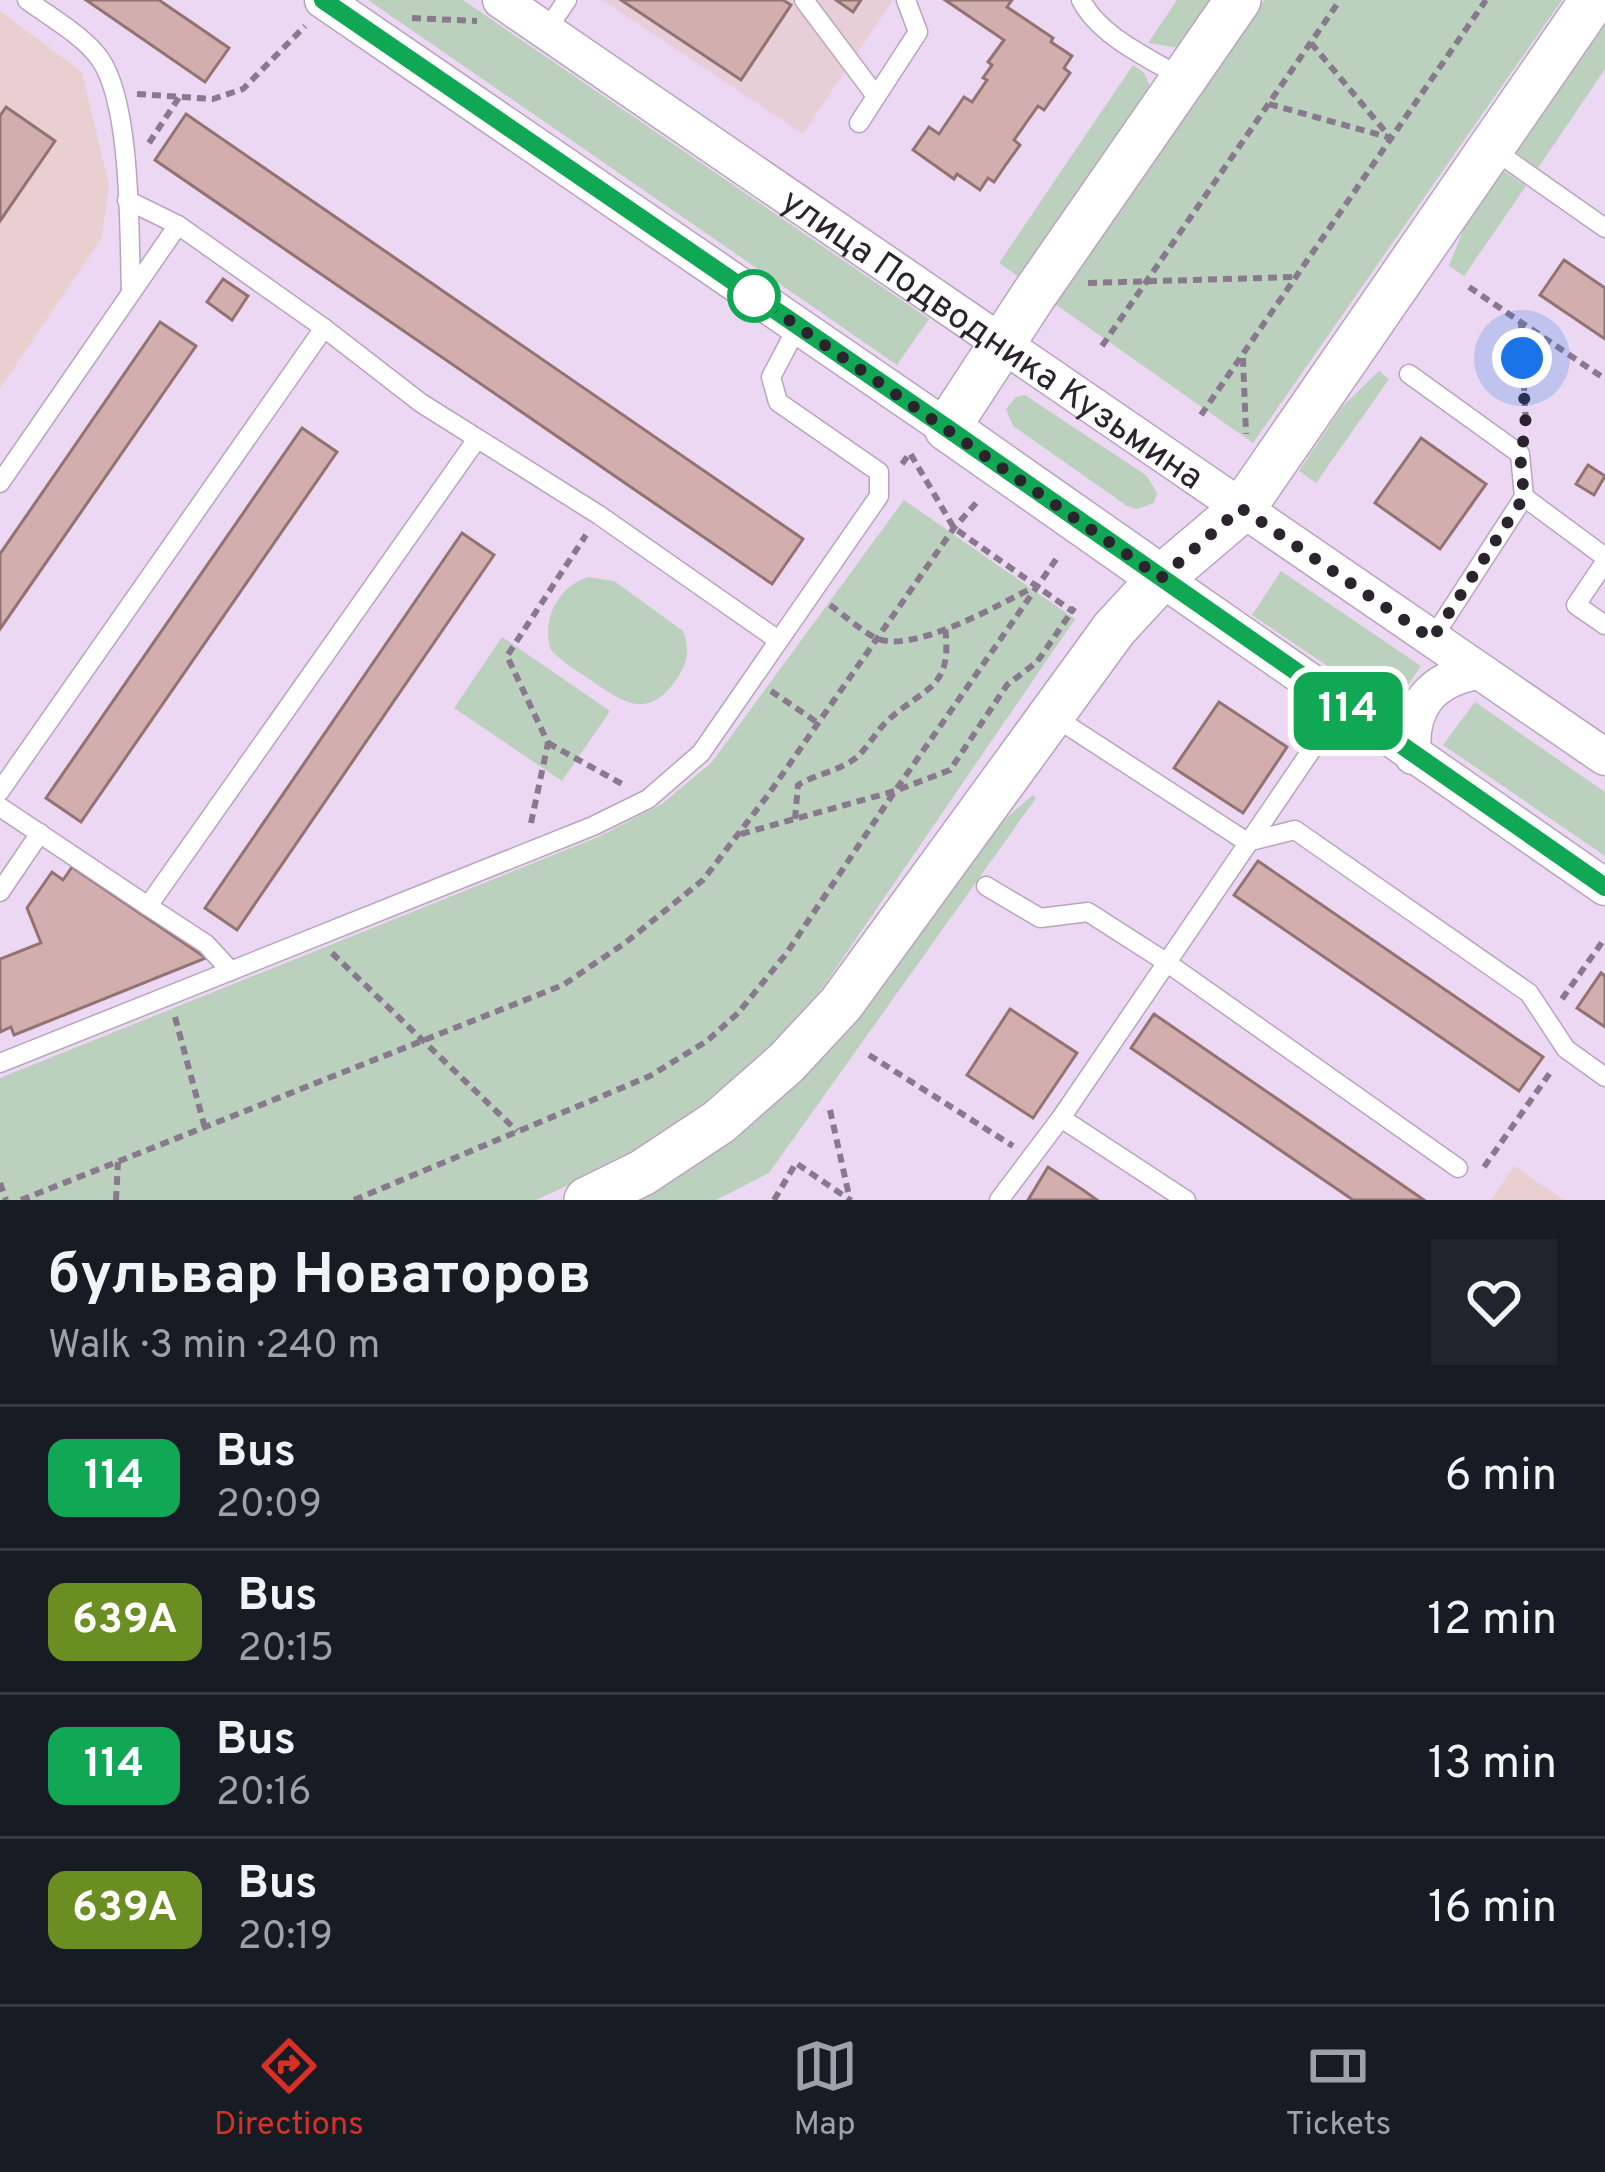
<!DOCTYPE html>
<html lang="en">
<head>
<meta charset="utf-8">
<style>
	body { margin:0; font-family:Overpass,sans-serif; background:#20242c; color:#f1f3f6; height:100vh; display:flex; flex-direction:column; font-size:45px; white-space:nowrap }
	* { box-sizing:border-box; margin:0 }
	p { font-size:39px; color:#9ea1a6 }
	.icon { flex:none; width:66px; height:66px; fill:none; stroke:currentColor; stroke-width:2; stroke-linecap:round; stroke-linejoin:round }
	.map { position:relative; height:1200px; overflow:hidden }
	.details { display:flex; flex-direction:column; background:#171b24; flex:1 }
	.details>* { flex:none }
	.badge { padding:0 24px; border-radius:18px; font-size:42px; line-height:78px }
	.you { position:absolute; width:60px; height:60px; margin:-30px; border:9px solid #fff; border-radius:50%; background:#1a73e8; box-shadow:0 0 0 18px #1a73e833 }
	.map>.badge { position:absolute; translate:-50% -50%; box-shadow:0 0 0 6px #fff }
	.round { display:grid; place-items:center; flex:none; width:126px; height:126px; border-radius:0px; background:#20242c }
	.overview { display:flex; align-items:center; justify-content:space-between; height:204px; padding:0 48px }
	h1 { font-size:57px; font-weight:700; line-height:90px }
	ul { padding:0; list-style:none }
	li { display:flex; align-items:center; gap:36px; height:144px; padding:0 48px; border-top:3px solid #363941 }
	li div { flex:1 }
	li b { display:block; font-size:45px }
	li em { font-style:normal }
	li .badge { min-width:132px; font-weight:700; text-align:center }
	.dock { display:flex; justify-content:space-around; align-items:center; height:168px; border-top:3px solid #363941; background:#171b24; font-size:33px; color:#9ea1a6 }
	.dock a { display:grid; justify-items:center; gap:6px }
	.dock .current { color:#d93025 }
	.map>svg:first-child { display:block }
	.commercial { fill:#e8cfd7 }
	.education { fill:#eacfd1 }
	.green { fill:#bbd1be }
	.building { fill:#d2afae; stroke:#937372; stroke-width:3 }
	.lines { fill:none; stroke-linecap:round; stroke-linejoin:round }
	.service-casing { stroke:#b8a5bd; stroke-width:21 }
	.minor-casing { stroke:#b8a5bd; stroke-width:39 }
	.tertiary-casing { stroke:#b8a5bd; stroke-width:48 }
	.path { stroke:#887a8c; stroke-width:6; stroke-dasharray:9 6; stroke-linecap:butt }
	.service { stroke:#fff; stroke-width:18 }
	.minor { stroke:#fff; stroke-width:36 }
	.tertiary { stroke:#fff; stroke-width:45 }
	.line-casing { stroke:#fff; stroke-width:27 }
	.line { stroke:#10a855; stroke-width:18 }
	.walk { stroke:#2b232d; stroke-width:12; stroke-dasharray:0 21.6 }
	.stop-dot { fill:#fff; stroke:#10a855; stroke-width:6 }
	.labels { text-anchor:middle; stroke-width:9; stroke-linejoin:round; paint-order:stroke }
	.street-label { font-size:36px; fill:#2b232d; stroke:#f7e7fc }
</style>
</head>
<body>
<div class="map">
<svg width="1605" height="1200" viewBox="0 0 1605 1200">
	<rect width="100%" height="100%" fill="#ecd8f2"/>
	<!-- commercial -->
	<polygon class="commercial" points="602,0 893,0 803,134"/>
	<!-- education -->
	<g class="education">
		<polygon points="0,11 82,72 109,185 102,237 0,389"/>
		<polygon points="1514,1166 1564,1200 1491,1200"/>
	</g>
	<!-- green -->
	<g class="green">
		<polygon points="368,0 463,0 929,319 897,365"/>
		<polygon points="1177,0 1213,0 1180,48 1148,43"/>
		<polygon points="1264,0 1562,0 1253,443 1055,304"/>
		<polygon points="1605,20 1605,69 1538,168 1515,152"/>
		<polygon points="1133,65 1144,73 1151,88 1022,279 999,263"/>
		<polygon points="1502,170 1526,186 1464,276 1449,266 1466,223"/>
		<polygon points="1379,371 1389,379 1316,483 1299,471 1342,407"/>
		<polygon points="1025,395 1147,476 1157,493 1154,503 1137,509 1127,506 1013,426 1006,409 1016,397"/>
		<polygon points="904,500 1075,619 821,990 768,1050 706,1105 634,1155 536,1200 0,1200 0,1078 598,837 662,804 712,762"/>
		<polygon points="1281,571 1421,666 1391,709 1252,615"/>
		<path d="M588,577L614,581L683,631C690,649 688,662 678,677C649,721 625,704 589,679C576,670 562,662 551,650C541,621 557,587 588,577Z"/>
		<polygon points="502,637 610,711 562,781 454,708"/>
		<polygon points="1475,702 1605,792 1605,856 1443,745"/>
		<polygon points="1033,795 1036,798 769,1173 716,1200 634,1200 970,849"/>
	</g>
	<!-- building -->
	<g class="building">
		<polygon points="86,0 159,0 229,48 205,82"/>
		<polygon points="621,0 783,0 791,5 741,80"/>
		<polygon points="836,0 861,0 853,12"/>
		<polygon points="945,0 1012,0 1007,7 1053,38 1051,42 1072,56 1064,68 1070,73 1044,110 1038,106 1014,140 1020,145 1007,163 994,182 988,178 980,190 957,174 954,179 913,150 929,127 939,134 964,97 972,102 987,80 983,78 992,65 988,62 1004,40"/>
		<polygon points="6,107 55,141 0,221 0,116"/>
		<polygon points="186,114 803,539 772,584 155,160"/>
		<polygon points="1564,260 1605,288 1605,339 1540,295"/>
		<polygon points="223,279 248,296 232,320 207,302"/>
		<polygon points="160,322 196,346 0,629 0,554"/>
		<polygon points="302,428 337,452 81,822 46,798"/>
		<polygon points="1421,438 1486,484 1440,549 1375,503"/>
		<polygon points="1588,465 1605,476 1594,495 1576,484"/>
		<polygon points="462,533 494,555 237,930 205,908"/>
		<polygon points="1219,702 1287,747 1243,813 1174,768"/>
		<polygon points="1258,861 1543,1057 1519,1091 1234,895"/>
		<polygon points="72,867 206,958 14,1035 11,1027 0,1032 0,959 41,943 27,908 52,872 63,880"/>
		<polygon points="1601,973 1605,976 1605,1027 1577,1008"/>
		<polygon points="1010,1009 1077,1053 1033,1118 967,1075"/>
		<polygon points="1154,1014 1350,1149 1424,1200 1353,1200 1131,1048"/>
		<polygon points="1048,1167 1083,1190 1097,1200 1028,1200"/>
	</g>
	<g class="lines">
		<defs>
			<g id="service">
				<path d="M27,0C50,17 84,36 100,59C132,105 129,235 131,292"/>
				<polyline points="804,0 876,96"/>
				<path d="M1081,0C1100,37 1149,58 1184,79"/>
				<polyline points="546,31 567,0"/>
				<polyline points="859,123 918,32 906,0"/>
				<polyline points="1491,148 1605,228"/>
				<polyline points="127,200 178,225 324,328 421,403 599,515 778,640"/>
				<polyline points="1409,374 1520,454 1524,497 1605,557"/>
				<polyline points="0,483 178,225"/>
				<polyline points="1605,562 1576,605 1605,625"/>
				<polyline points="1432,639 1524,497"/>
				<polyline points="1053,716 1247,842 1295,830 1529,993 1566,1049 1605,1077"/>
				<polyline points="0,791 324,328"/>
				<polyline points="0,807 148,906 477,439"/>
				<polyline points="986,886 1040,918 1088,912 1166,962 1458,1168"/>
				<polyline points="0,892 40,833"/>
				<polyline points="148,906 206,944 231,971"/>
				<polyline points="0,1063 593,826 648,799 701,753 879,496 879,472 778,402 771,377 798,326"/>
				<polyline points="1061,1118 1186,1200"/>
				<polyline points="999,1200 1061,1118 1319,739"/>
			</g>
			<g id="minor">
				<polyline points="323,0 947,428"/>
				<path id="s1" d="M501,0L1605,757"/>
				<polyline points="1161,578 1605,887"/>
				<path d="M1413,756C1408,708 1430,679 1478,671"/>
			</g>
			<g id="tertiary">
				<polyline points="1161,578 947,428 1033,296 1238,0"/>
				<polyline points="587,1200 642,1173 719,1122 786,1063 841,1004 1114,629 1161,578 1242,509 1593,0"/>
			</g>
		</defs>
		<!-- service casing -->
		<use href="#service" class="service-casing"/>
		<!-- minor casing -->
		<use href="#minor" class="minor-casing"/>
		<!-- tertiary casing -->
		<use href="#tertiary" class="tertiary-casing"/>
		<!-- path -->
		<g class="path">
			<polyline points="412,18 477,21"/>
			<polyline points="1311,43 1389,136"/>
			<polyline points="137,94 213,99 243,89 305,26"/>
			<polyline points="1269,104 1391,138"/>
			<polyline points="149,143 180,96"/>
			<polyline points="1088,283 1295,277"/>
			<polyline points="1469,287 1605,379"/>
			<polyline points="1521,322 1526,426"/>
			<polyline points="1102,346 1340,0"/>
			<polyline points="1243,358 1246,434"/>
			<polyline points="1201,415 1486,0"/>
			<polyline points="902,464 910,453 954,528 1072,611 1077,604"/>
			<path d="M830,605C844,615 860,630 876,638C912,655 1000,604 1034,587"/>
			<polyline points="771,691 818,723"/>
			<polyline points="548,743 624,785"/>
			<path d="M795,819L798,785C816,774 840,771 857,757C868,747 876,732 887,721C925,686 953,690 945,627"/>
			<polyline points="531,823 548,743 507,656 586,535"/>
			<polyline points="741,834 895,791 950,770 1007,685 1037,662 1072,611"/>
			<polyline points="332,953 517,1131"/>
			<polyline points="1562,999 1605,938"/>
			<polyline points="175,1017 205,1128"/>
			<polyline points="869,1055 1013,1146"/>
			<polyline points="830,1110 850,1200"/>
			<polyline points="1484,1167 1552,1070"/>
			<polyline points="0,1183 6,1200"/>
			<polyline points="21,1200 563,985 625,943 703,880 768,795 954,528 977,502"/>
			<polyline points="116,1200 118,1162"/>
			<polyline points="354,1200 650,1076 707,1041 738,1013 786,954 895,791 1057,558"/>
			<polyline points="774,1200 796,1163 850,1200"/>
		</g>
		<!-- service -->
		<use href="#service" class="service"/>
		<!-- minor -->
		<use href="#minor" class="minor"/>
		<!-- tertiary -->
		<use href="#tertiary" class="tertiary"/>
	</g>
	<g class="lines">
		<defs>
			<polyline id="line" points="323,0 947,428 1605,887"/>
		</defs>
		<!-- line casing -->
		<use href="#line" class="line-casing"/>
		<!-- line -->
		<use href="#line" class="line"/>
		<!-- walk -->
		<polyline class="walk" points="754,296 1161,578 1241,508 1432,639 1524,497 1520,454 1526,430 1522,358"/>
	</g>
	<!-- markers -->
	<circle class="stop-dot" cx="754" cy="296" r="24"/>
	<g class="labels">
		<!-- street labels -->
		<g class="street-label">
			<text dy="13" stroke="none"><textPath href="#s1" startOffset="597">улица Подводника Кузьмина</textPath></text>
		</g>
	</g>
</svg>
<div class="you" style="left:1522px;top:358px"></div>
<b class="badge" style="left:1348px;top:711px;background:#10a855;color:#fff">114</b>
</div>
<section class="details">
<div class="overview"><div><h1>бульвар Новаторов</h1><p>Walk · 3 min · 240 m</p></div><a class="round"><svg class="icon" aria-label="heart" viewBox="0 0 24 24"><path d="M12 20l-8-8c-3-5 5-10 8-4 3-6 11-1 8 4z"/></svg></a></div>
<ul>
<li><span class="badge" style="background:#10a855;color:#fff">114</span><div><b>Bus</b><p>20:09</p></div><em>6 min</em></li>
<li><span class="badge" style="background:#6b8e23;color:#fff">639А</span><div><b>Bus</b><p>20:15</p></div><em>12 min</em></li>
<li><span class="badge" style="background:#10a855;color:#fff">114</span><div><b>Bus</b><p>20:16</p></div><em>13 min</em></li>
<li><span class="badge" style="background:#6b8e23;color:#fff">639А</span><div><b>Bus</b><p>20:19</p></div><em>16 min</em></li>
</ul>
</section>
<nav class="dock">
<a class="current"><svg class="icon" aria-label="directions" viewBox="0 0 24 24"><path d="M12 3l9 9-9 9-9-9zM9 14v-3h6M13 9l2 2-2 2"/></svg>Directions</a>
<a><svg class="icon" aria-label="map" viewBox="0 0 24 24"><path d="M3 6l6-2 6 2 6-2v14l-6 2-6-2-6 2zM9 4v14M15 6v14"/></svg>Map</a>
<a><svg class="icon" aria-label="tickets" viewBox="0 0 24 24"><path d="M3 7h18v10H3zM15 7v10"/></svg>Tickets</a>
</nav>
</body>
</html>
